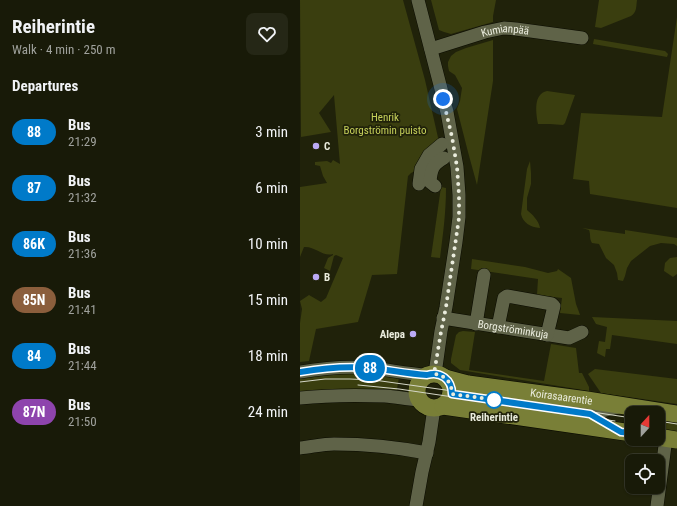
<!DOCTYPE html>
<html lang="en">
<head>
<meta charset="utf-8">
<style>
	body { margin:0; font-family:"Roboto Condensed",sans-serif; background:#252716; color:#f1f3f6; height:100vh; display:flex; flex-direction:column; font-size:15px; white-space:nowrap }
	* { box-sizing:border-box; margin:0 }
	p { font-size:13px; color:#9fa19c }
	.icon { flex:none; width:22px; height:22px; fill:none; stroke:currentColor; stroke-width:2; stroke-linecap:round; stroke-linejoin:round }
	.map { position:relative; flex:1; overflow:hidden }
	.drawer { display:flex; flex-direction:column; background:#181a08; width:300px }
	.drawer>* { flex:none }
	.badge { padding:0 8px; border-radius:13px; font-size:14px; line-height:26px }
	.needle { width:26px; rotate:21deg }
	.buttons { position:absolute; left:325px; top:406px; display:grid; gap:8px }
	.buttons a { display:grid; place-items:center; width:40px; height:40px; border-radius:8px; background:#181a08; box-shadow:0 1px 3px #0004,0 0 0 1px #363829; font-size:20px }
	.you { position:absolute; width:20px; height:20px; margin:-10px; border:3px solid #fff; border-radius:50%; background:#1a73e8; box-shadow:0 0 0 6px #1a73e833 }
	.map>.badge { position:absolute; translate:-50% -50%; box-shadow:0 0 0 2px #fff }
	h2 { padding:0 12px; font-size:15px; line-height:36px }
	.round { display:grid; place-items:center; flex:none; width:42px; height:42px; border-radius:8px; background:#252716 }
	.head { display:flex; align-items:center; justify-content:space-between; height:68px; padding:0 12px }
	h1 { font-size:19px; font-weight:700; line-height:30px }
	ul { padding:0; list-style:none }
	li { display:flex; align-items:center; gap:12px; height:56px; padding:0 12px }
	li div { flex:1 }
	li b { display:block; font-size:15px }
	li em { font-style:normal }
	li .badge { min-width:44px; font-weight:700; text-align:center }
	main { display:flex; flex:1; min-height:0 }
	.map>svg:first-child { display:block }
	.green { fill:#3a3e0f }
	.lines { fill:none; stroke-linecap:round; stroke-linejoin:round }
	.minor-casing { stroke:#0a0b00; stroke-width:14 }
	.major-casing { stroke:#0a0b00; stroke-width:18 }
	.minor { stroke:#5f6348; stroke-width:13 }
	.major { stroke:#797f37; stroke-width:17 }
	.tram { stroke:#d5d7c7; stroke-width:1 }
	.line-casing { stroke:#fff; stroke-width:9 }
	.line { stroke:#007ac9; stroke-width:6 }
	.walk { stroke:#eaecdd; stroke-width:4; stroke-dasharray:0 7.2 }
	.poi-dot { fill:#bbaaf6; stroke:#20220a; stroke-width:1.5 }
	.stop-dot { fill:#fff; stroke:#007ac9; stroke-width:2 }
	.labels { text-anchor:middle; stroke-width:3.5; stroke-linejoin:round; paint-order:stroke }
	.street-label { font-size:11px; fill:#eaecdd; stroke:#20220a }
	.park-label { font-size:11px; fill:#c6d05a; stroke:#20220a }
	.poi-label { font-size:11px; font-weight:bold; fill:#eaecdd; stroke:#20220a; text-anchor:start }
	.stop-label { font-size:11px; font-weight:bold; fill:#eaecdd; stroke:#20220a }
</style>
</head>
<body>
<main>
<section class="drawer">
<div class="head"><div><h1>Reiherintie</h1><p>Walk · 4 min · 250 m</p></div><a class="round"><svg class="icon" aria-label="heart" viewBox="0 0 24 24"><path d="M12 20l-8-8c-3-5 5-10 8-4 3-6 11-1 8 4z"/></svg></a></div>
<h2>Departures</h2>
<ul>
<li><span class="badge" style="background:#007ac9;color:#fff">88</span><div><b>Bus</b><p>21:29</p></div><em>3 min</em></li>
<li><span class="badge" style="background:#007ac9;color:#fff">87</span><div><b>Bus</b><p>21:32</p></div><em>6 min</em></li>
<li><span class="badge" style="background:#007ac9;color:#fff">86K</span><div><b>Bus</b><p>21:36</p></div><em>10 min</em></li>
<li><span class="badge" style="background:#8b5e3c;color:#fff">85N</span><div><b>Bus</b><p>21:41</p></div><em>15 min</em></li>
<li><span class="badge" style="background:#007ac9;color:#fff">84</span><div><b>Bus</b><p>21:44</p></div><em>18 min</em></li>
<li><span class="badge" style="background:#8e44ad;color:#fff">87N</span><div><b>Bus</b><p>21:50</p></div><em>24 min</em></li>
</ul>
</section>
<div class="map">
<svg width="377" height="506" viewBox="0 0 377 506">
	<rect width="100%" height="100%" fill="#20220a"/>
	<!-- green -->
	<g class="green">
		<path d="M0,0H103L125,80L139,142L118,170L111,173L108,176L97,274L72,275L58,322L16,329L9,361L0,362V323L2,309L0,301L9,295L21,302L26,298L43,258L36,255L34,256L30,271L24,268L28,258L33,255V254C23,257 15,246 4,247L0,257V187L27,183L23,176L20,166L15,165V162L27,161L31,163L33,160L40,164L34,95L19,113L31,132L1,137Z"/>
		<polygon points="131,0 196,0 193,16 193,22 151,34 144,32 139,30"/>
		<path d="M299,0H337C336,7 337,12 331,16L301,28L295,27Z"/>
		<polygon points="377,17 377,208 290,194 289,181 273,179 281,113 362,117"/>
		<polygon points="294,39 365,51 368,54 367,57 293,44"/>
		<polygon points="193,40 193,81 177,185 168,152 157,109 160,101 162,88 155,75 149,71 148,66 148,62 151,56 156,52 166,48"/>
		<path d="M247,91L275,95L265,123L263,125L250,124H238C236,113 233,94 247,91Z"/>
		<path d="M230,161L231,173V184L227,198V210C232,214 239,221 240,228C230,227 223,223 221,214L227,169Z"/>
		<path d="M141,187L146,188C146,213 143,234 140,258L131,257Z"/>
		<path d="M282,228L325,234V230L377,238V246L374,244L361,243L350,246L331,261L327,268L325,276L323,281L318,280L317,273L314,265L306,258L299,244L292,243C289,238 291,235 289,230Z"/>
		<polygon points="377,257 377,274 373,277 364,271 365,263 370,258"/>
		<polygon points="172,259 225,267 248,273 257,271 258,269 271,278 276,304 279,312 280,315 260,313 262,298 237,295 238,279 171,269"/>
		<polygon points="292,317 377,321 377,344 312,335 310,349 306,349 305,357 297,353 299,341 305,342 307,327 296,324"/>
		<polygon points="163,331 175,332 169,370 244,381 251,344 276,348 279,373 282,373 289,387 289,391 160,370 151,363 151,359 156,335 159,332"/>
		<polygon points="295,369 377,379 377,404 301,393 288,374"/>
		<polygon points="59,371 99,377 96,395 0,395 0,374"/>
		<polygon points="358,414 377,417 377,437 358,434"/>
	</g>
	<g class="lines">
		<defs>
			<g id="minor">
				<polyline points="118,0 147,112 157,167 159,195 159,217 156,242 146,307 141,331 135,374"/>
				<path id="s1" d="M131,49L185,32L204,28L216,29L282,38"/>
				<polyline points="119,184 121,169 129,155 142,144"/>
				<path d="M135,186L130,182C131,169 133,164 144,158"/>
				<path id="s2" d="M143,318L269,338L282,332"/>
				<polyline points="176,324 184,275"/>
				<polyline points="198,327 204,298 207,296 252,304 254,306 247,335"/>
				<path d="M0,372C23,368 48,366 71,368C90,370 108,374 127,375"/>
				<polyline points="152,394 289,414 319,407"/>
				<path d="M0,398C28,395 56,395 85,396C96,397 108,399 119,400"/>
				<path d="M0,448C11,447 23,444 34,444C65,444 96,447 127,453"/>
				<polyline points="116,506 122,472 129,442 134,408"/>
				<polyline points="357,506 366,438"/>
			</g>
			<g id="major">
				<circle cx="134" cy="391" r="17"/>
				<path id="s3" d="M145,378L160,382L168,384L287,400L377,414"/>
				<polyline points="143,406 332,433"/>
				<polyline points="358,437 377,440"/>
			</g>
		</defs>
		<!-- minor casing -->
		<use href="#minor" class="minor-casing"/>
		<!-- major casing -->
		<use href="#major" class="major-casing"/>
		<!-- minor -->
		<use href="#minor" class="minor"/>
		<!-- major -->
		<use href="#major" class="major"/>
		<!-- tram -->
		<g class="tram">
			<polyline points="0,382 25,379 50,379 74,380 167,393 332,418"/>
			<polyline points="58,385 99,389 315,421"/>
			<polyline points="358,421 377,424"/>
		</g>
	</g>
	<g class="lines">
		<defs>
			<path id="line" d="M0,372C23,368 48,366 71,368C90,370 108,374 127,375C140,371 152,379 152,394L290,414L321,432L332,433"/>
		</defs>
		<!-- line casing -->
		<use href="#line" class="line-casing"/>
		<!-- line -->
		<use href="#line" class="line"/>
		<!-- walk -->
		<path class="walk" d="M143,99L152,137L157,167L159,195V218L146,307L141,332L134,374C146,375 152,383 152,394L196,400H194"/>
	</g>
	<!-- markers -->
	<g class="poi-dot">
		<circle cx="16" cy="146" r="4"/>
		<circle cx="16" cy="277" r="4"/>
		<circle cx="113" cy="334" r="4"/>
	</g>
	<circle class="stop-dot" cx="194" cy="400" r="8"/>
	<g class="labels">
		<!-- street labels -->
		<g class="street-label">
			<text dy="4" stroke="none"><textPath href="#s1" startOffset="77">Kumianpää</textPath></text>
			<text dy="4" stroke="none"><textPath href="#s2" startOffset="71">Borgströminkuja</textPath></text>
			<text dy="4" stroke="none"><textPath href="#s3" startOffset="118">Koirasaarentie</textPath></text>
		</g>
		<!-- park labels -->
		<g class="park-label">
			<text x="85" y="121">Henrik<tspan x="85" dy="13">Borgströmin puisto</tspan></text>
		</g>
		<!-- poi labels -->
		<g class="poi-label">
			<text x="24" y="150">C</text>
			<text x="24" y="281">B</text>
			<text x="105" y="338" text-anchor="end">Alepa</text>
		</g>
		<!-- stop labels -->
		<g class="stop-label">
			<text x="194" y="421">Reiherintie</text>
		</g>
	</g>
</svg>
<div class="buttons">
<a><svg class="needle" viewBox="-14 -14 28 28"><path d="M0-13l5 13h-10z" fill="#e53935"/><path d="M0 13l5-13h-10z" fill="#9fa19c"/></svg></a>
<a><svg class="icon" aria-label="locate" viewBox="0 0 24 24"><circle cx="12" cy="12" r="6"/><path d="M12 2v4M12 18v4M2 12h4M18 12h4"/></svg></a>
</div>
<div class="you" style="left:143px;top:99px"></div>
<b class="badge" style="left:70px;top:368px;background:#007ac9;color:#fff">88</b>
</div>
</main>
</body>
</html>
